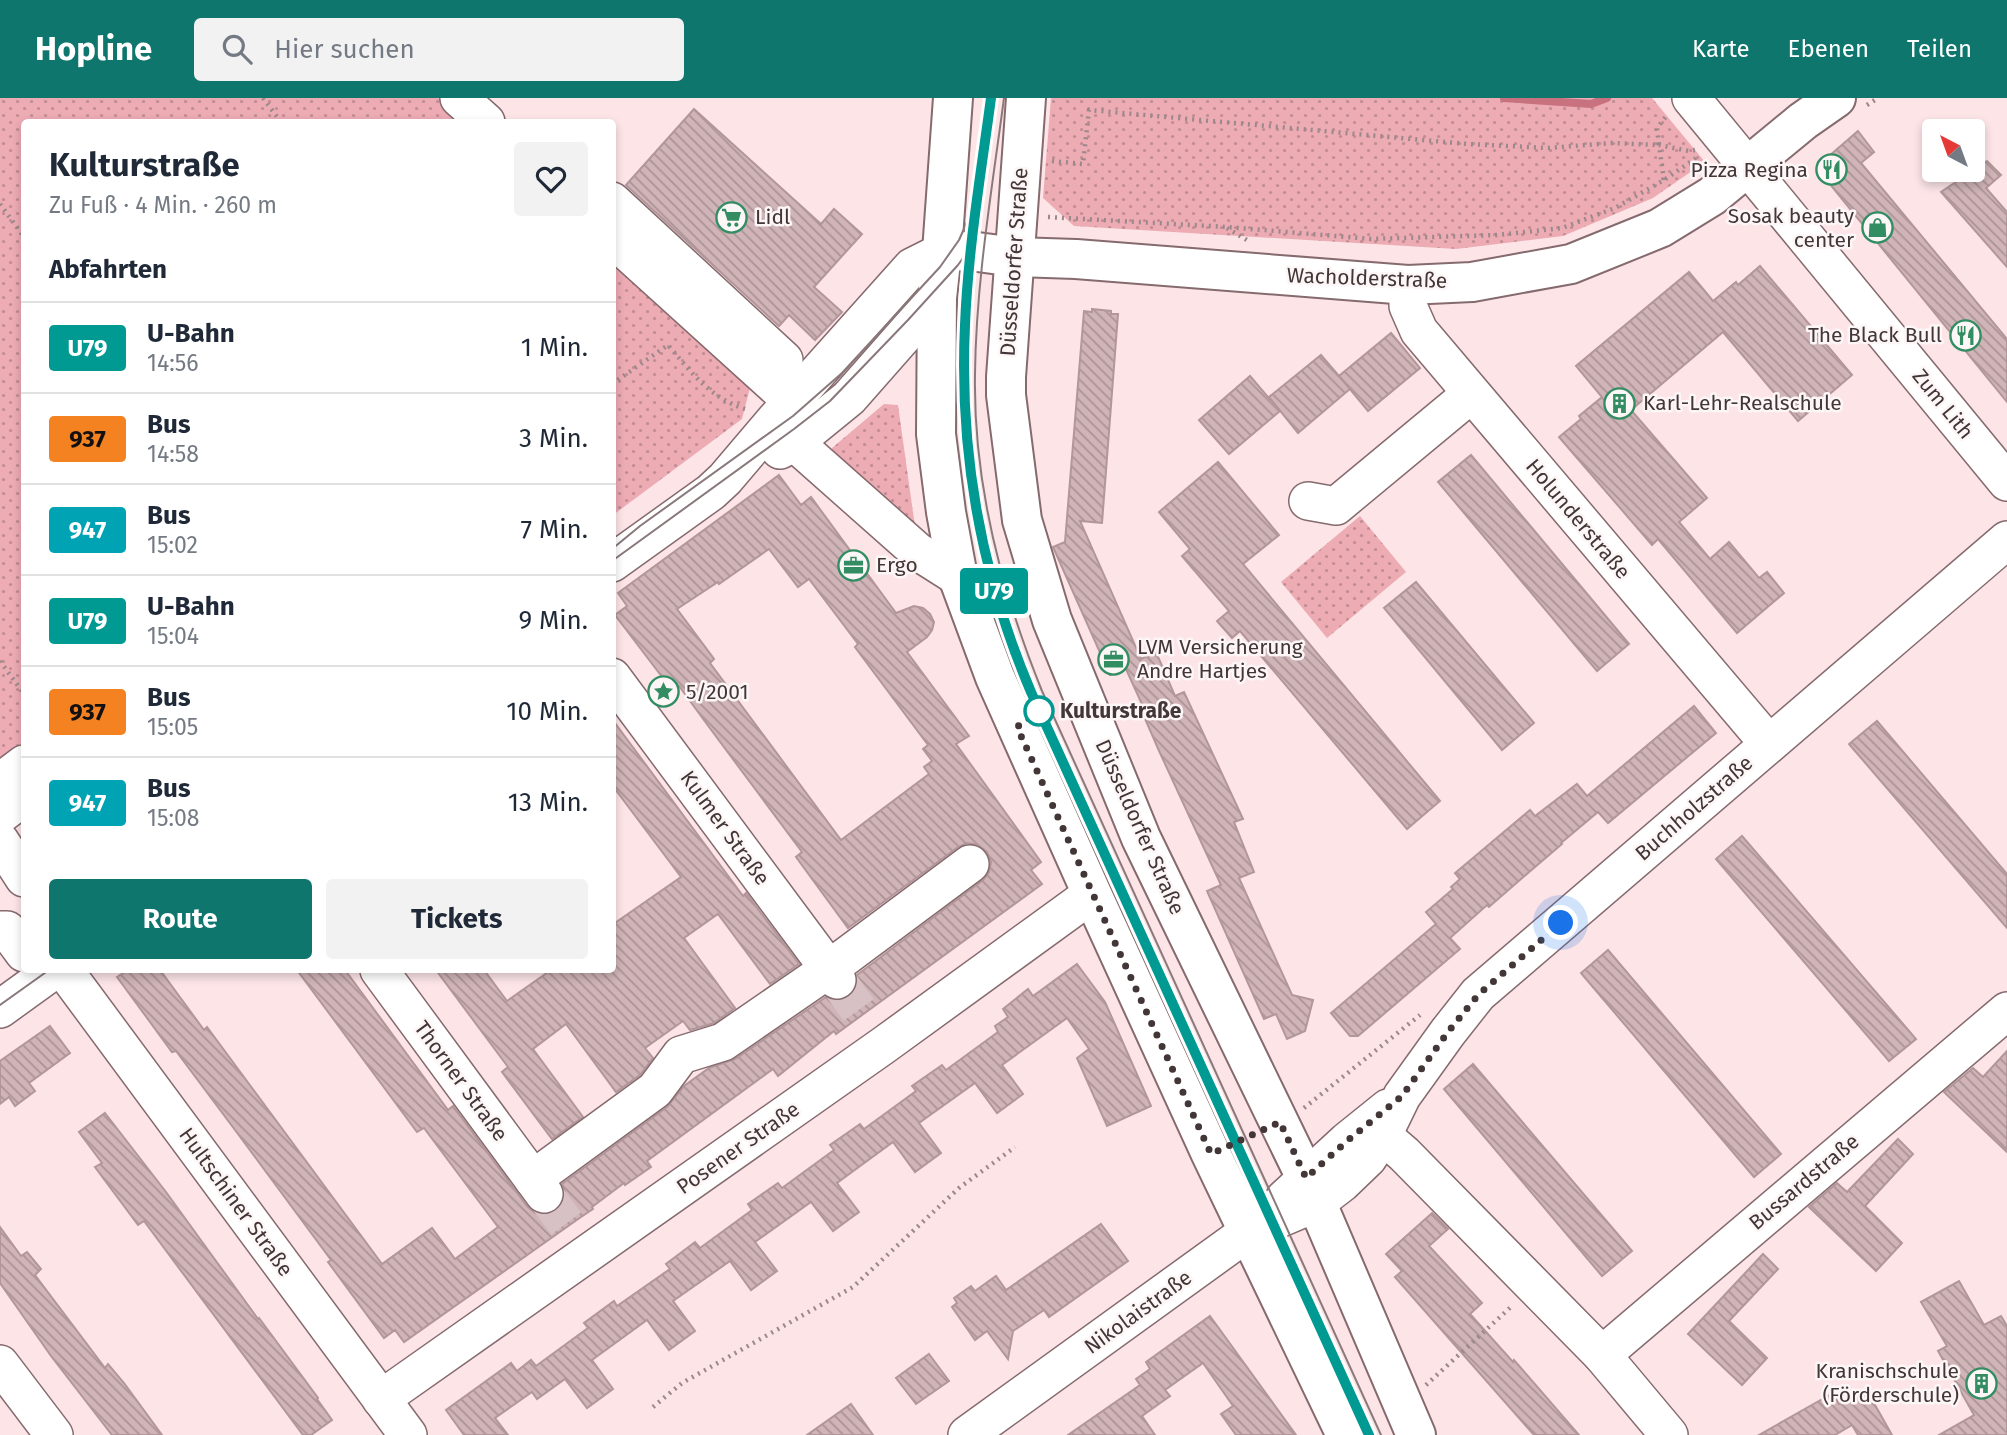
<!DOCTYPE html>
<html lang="de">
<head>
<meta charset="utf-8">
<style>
	body { margin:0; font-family:"Fira Sans",sans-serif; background:#f2f2f3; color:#1f2937; height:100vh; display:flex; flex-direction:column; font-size:26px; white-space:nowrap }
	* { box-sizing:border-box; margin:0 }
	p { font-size:23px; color:#747a83 }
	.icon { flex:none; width:38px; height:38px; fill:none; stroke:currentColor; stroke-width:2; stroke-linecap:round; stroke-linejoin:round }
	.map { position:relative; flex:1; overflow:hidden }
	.panel { position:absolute; left:21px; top:21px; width:595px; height:854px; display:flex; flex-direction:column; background:#fff; border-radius:7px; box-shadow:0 4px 10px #0003 }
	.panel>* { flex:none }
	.badge { padding:0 14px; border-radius:5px; font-size:24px; line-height:46px }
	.needle { width:46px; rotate:319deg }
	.fabs { position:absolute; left:1922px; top:21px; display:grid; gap:14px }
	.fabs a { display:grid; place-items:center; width:63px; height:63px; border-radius:7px; background:#fff; box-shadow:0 4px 10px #0003; font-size:35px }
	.you { position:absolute; width:35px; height:35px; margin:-18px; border:5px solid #fff; border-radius:50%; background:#1a73e8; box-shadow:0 0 0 10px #1a73e833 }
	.map>.badge { position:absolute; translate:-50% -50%; box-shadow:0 0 0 4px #fff }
	h2 { padding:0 28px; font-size:26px; line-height:63px }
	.round { display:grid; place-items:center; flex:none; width:74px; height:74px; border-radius:7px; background:#f2f2f3 }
	.summary { display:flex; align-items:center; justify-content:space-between; height:119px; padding:0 28px }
	h1 { font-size:33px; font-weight:700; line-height:52px }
	.button { display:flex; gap:14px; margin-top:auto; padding:14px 28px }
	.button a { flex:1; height:80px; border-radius:7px; background:#0f766e; color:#fff; font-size:28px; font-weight:700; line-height:80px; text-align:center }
	.button a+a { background:#f2f2f3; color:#1f2937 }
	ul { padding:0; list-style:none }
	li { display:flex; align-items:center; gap:21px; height:91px; padding:0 28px; border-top:2px solid #e0e1e3 }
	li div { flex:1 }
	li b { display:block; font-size:26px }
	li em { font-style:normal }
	li .badge { min-width:77px; font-weight:700; text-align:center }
	header { display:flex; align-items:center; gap:42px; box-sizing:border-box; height:98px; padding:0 35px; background:#0f766e; color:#fff }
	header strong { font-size:33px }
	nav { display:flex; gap:38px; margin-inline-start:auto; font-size:24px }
	.search { width:490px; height:63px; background:#f2f2f3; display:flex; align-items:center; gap:18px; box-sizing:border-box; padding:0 24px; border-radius:7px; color:#747a83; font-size:26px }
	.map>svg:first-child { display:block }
	.park { fill:url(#park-dots) }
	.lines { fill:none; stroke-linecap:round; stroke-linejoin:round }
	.stream { stroke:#c87280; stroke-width:8 }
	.building { fill:url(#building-back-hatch); stroke:#b29699; stroke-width:2; fill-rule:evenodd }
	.minor-tunnel { stroke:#d7c1c4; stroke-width:37; stroke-dasharray:37 18; stroke-linecap:butt }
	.minor-casing { stroke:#856a6e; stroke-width:40 }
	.major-casing { stroke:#856a6e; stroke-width:42 }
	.path { stroke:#9a888a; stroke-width:4.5; stroke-dasharray:2 5; stroke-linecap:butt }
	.minor { stroke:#fff; stroke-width:37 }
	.major { stroke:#fff; stroke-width:38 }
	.tram { stroke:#8a797b; stroke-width:2 }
	.line-casing { stroke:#fff; stroke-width:16 }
	.line { stroke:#009a93; stroke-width:10 }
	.walk { stroke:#423637; stroke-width:7; stroke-dasharray:0 12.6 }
	.stop-dot { fill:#fff; stroke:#009a93; stroke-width:3.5 }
	.labels { text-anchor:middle; stroke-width:5; stroke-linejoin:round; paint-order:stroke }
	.poi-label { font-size:21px; fill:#423637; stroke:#fdf6f7; text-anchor:start }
	.street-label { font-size:21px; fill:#423637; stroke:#fdf6f7 }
	.stop-label { font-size:21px; font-weight:bold; fill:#423637; stroke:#fdf6f7; text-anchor:start }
</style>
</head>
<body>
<header>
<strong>Hopline</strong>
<div class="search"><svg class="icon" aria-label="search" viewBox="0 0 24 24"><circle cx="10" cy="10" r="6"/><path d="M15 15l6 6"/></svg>Hier suchen</div>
<nav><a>Karte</a><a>Ebenen</a><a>Teilen</a></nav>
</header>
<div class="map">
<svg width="2007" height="1337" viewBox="0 0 2007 1337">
	<defs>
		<pattern id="park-dots" width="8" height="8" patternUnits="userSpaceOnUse" patternTransform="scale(1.75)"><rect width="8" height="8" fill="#edabb4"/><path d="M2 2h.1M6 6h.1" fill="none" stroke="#c28c93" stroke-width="1.8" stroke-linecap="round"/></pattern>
		<pattern id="building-back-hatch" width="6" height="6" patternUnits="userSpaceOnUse" patternTransform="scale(1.75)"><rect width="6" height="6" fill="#d0b4b7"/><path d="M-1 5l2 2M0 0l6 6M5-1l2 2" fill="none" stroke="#aa9396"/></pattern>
	</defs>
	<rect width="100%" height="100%" fill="#fce4e7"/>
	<!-- park -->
	<g class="park">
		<polygon points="0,0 438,0 465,24 24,24 24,671 0,689"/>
		<polygon points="1051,0 1652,0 1705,64 1653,100 1563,138 1456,151 1074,128 1043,100"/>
		<polygon points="612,160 751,286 742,321 613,417"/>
		<polygon points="884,306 898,307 916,436 833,361 832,350"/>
		<polygon points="1360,418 1406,474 1327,540 1281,484"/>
	</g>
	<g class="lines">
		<!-- stream -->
		<polyline class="stream" points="1504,0 1591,6 1607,0"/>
	</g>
	<!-- building -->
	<g class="building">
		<polygon points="694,11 821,126 834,111 862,136 814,189 842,214 815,242 789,217 779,228 626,87"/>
		<polygon points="1858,33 1874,54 1861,65 2007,241 2007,304 1820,74 1821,65"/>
		<polygon points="1987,63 2001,77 1986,90 2007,114 2007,169 1941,94"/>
		<polygon points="1760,168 1852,277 1798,323 1723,234 1631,312 1707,400 1679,424 1710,461 1729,444 1759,480 1767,474 1784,495 1737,535 1658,441 1652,447 1559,339 1581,321 1579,318 1602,299 1576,268 1689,174 1713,203 1736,184 1738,187"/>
		<polygon points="1092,211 1111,213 1111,216 1118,216 1102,425 1080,423 1141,561 1156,554 1175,598 1184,594 1243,721 1234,724 1254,774 1239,780 1292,897 1313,902 1305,933 1287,941 1276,916 1264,921 1207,793 1221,787 1160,655 1143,616 1146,615 1126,571 1110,577 1053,449 1065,444 1084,213 1092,214"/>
		<polygon points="1391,235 1420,270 1368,313 1339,278"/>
		<polygon points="1321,257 1350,291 1298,335 1269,299"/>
		<polygon points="1250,278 1280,313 1229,356 1199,322"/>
		<polygon points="1471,357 1629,546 1597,573 1438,384"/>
		<polygon points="1218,364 1279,437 1243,466 1440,703 1407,731 1240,533 1232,540 1217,523 1229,513 1182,458 1190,451 1159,414"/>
		<path d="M779,377L801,407L811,399L896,515L914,508L923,510L930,516L934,524L932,532L927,539L907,554L969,638L956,646L1041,764L1031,772L1042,786L836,936L834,933L778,978L773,971L647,1063L651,1069L625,1087L624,1085L592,1109L593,1111L581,1119L404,1244L395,1232L384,1240L328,1164L331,1162L238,1036L176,953L172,954L117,879L128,872H160L204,932L207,929L382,1166L432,1130L455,1161L498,1129L424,1030L417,1034L297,872H345L448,1012L453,1008L527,1108L535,1115L546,1117L556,1113L563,1105L565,1094L562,1086L667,1009L684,988L709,970L735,961L826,899L839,903L850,898L856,890L857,877L983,782L989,774L991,764L987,754L978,747L967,745L958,749L848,830L796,759L802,754L709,629L679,588L672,592L615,517L627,508L618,495ZM769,451L798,489L809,481L858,546L855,549L928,647L923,651L932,663L924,669L929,676L841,742L710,565L714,561L677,511L718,484L719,486Z"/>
		<polygon points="1416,484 1534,625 1502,652 1384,510"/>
		<polygon points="1694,608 1716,635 1608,725 1598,714 1561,745 1562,746 1521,781 1489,809 1487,807 1450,840 1460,851 1358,938 1350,938 1331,915 1436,826 1426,814 1453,791 1451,789 1460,781 1455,775 1530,712 1535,718 1577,686 1587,698"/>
		<polygon points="612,621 743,798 746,795 799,866 770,886 718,816 684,840 735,910 714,925 690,932 683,923 645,950 653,960 640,977 616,994 566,926 533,951 583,1019 552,1041 502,974 508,969 436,872 484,872 507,903 551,872 612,872 612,827 681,779 612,687"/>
		<polygon points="1877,623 2007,776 2007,830 1849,646"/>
		<polygon points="1742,738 1916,941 1889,963 1716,761"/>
		<polygon points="1608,852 1781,1056 1754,1079 1581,875"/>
		<polygon points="1077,866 1105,904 1151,1008 1107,1028 1077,960 1089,951 1067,920 1002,967 1023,996 997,1015 975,985 919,1025 941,1055 915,1074 893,1044 837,1085 859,1114 833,1133 811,1104 755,1144 777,1173 751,1192 730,1163 673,1203 695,1233 669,1252 647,1222 592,1262 613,1291 587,1310 565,1281 537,1301 532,1294 495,1320 508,1337 464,1337 446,1312 511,1265 517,1273 531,1262 536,1268 588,1230 584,1225 614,1203 617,1208 670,1171 666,1166 695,1144 700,1150 752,1112 748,1106 778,1085 782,1090 834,1052 830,1047 860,1026 864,1031 916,993 912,988 942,967 946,972 998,934 995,928 1008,919 1003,911 1028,891 1033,898"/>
		<polygon points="50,928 70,955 29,985 35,993 15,1008 9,999 0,1006 0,963"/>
		<polygon points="2007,953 2007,1054 1944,994 1973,970 1983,979"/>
		<polygon points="1473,966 1632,1153 1602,1178 1444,991"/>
		<polygon points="105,1015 166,1094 258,1221 259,1220 318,1300 317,1301 332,1322 311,1337 303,1337 144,1123 138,1127 95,1069 102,1065 79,1034"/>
		<polygon points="1898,1041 1913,1056 1865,1108 1902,1145 1876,1173 1809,1109 1837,1085 1847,1094"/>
		<polygon points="1432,1115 1448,1131 1429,1148 1482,1205 1470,1216 1513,1264 1514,1262 1579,1337 1534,1337 1395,1179 1402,1173 1386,1156"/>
		<polygon points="1101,1126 1128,1163 1049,1219 1044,1212 1013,1233 1008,1261 987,1233 975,1242 952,1209 957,1205 954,1200 971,1188 975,1193 996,1178 1006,1192"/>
		<polygon points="0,1129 21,1158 27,1154 41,1171 35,1177 105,1270 108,1266 124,1285 162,1337 112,1337 51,1258 0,1185"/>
		<polygon points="1763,1156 1778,1171 1729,1223 1767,1260 1742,1287 1688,1236"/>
		<polygon points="1959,1183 1984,1227 2001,1218 2007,1228 2007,1337 1939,1337 1974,1317 1938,1253 1947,1248 1921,1204"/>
		<polygon points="1210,1218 1296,1337 1236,1337 1221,1316 1233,1308 1203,1265 1165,1292 1170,1298 1142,1318 1155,1337 1068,1337 1140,1287 1136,1281 1150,1271 1146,1264"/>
		<polygon points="929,1256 949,1283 916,1306 896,1280"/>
		<polygon points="1866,1291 1892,1337 1858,1337 1852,1327 1835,1337 1759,1337 1833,1295 1839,1306"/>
		<polygon points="851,1306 873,1337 807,1337"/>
	</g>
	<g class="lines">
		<!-- minor-tunnel -->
		<g class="minor-tunnel">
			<polyline points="837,882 865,921"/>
			<polyline points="544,1096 571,1132"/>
		</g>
		<defs>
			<g id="minor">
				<polyline points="459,0 486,24"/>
				<polyline points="1691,0 2007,384"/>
				<polyline points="612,103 784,262"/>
				<polyline points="612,140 792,303 795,344 803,352 917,453 958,479"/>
				<polyline points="1408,187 1408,208 1419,233 1769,646"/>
				<polyline points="780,352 795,344 849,300 937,200"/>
				<polyline points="1308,403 1336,408 1471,296"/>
				<polyline points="612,465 711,394 725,381 776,321 912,169 942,154"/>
				<polyline points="612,579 837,882"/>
				<polyline points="0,684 24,666"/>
				<polyline points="0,717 24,699"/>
				<polyline points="0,743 24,780"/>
				<polyline points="0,832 7,832 24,855"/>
				<polyline points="64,872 408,1337"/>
				<polyline points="379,872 544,1096"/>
				<polyline points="0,911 54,872"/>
				<polyline points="1369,1026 1404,1056 1602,1257 1669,1337"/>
				<polyline points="533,1081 655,992 681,957 723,944 829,871 970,766"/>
				<polyline points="1284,1101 1347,1043 1388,1010"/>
				<polyline points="1602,1257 2007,913"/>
				<polyline points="0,1266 54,1337"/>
				<polyline points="381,1301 884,947 1092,796"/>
				<polyline points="967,1337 1248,1134 1316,1105 1342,1085 1368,1060 1383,1037 1402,998 1448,934 1478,896 2007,442"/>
			</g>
			<g id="major">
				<polyline points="953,0 942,154 937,200 936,336 946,414 958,479 995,579 1092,796 1211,1056 1346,1337"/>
				<polyline points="1026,0 1006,279 1006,297 1022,422 1052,522 1141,740 1306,1080 1416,1337"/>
				<polyline points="942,154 970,153 1015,159 1076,161 1408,187 1472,184 1571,166 1660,130 1712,98 1803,23 1836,0"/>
			</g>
		</defs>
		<!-- minor casing -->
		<use href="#minor" class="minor-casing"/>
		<!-- major casing -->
		<use href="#major" class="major-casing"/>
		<!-- path -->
		<g class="path">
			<polyline points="263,0 281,24"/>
			<polyline points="1867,7 1878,0"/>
			<polyline points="1052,63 1083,66 1089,12 1468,46 1548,50 1612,45 1659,47 1657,30 1667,17"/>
			<polyline points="1664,82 1659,47 1689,53 1695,52"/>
			<polyline points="0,106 24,139"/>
			<polyline points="1048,119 1227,129 1371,141 1497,137 1562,130 1615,110 1664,82 1699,58"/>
			<polyline points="1227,130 1247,142"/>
			<path d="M612,286L668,247C691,274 710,300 745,311"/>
			<polyline points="0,563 24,596"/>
			<polyline points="1304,1010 1420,917"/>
			<polyline points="1426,1287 1513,1207"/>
			<polyline points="653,1309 682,1285 853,1189 959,1090 1015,1049"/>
		</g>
		<!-- minor -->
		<use href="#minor" class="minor"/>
		<!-- major -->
		<use href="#major" class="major"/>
		<!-- tram -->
		<g class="tram">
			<path d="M991,0C981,75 968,151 965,227C958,356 981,476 1031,595L1369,1337"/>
			<path d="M1004,0C992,91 976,184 975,276C973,386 1001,492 1042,593L1381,1337"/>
			<polyline points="612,451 640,428 793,318 842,275 940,169 959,142 971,115"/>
			<polyline points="612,463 794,331 830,303 908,222 958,167 971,149"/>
			<polyline points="0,907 49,872"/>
		</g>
	</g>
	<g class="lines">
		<defs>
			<path id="line" d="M991,0C981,75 968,151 965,227C959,354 981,477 1031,594L1369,1337"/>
		</defs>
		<!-- line casing -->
		<use href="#line" class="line-casing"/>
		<!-- line -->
		<use href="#line" class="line"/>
		<!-- walk -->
		<polyline class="walk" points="1039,613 1017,629 1211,1056 1280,1024 1306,1080 1347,1043 1402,998 1448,934 1478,897 1561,825"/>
	</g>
	<!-- icons -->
	<defs>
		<symbol id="restaurant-ring" viewBox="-11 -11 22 22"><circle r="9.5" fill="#fdf6f7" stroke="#338d63" stroke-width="1.5"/><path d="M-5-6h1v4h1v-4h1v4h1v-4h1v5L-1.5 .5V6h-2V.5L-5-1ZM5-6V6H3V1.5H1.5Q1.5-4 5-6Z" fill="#338d63"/></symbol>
		<symbol id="supermarket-ring" viewBox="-11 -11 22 22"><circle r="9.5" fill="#fdf6f7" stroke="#338d63" stroke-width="1.5"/><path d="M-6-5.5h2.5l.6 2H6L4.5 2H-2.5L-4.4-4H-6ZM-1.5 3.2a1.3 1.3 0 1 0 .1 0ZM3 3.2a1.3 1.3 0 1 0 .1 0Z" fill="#338d63"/></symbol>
		<symbol id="shop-ring" viewBox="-11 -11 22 22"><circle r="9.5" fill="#fdf6f7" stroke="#338d63" stroke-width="1.5"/><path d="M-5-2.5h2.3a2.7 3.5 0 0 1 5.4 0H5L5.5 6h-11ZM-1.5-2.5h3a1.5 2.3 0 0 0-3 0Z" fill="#338d63"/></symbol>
		<symbol id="building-ring" viewBox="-11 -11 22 22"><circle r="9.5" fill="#fdf6f7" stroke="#338d63" stroke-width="1.5"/><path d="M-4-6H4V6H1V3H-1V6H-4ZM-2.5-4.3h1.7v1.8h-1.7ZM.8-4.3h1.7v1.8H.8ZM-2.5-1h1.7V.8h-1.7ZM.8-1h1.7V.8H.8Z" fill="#338d63"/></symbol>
		<symbol id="office-ring" viewBox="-11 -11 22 22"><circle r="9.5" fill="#fdf6f7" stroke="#338d63" stroke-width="1.5"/><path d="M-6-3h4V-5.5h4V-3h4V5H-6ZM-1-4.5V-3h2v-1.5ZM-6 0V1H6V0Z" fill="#338d63"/></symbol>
		<symbol id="sight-ring" viewBox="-11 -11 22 22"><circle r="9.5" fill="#fdf6f7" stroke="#338d63" stroke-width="1.5"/><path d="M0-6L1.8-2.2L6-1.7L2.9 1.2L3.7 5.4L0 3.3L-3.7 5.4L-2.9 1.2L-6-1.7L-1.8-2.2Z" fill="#338d63"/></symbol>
	</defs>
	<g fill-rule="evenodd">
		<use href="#restaurant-ring" x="1814" y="54" width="35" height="35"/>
		<use href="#supermarket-ring" x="714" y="102" width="35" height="35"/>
		<use href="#shop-ring" x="1860" y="112" width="35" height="35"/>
		<use href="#restaurant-ring" x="1948" y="220" width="35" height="35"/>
		<use href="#building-ring" x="1602" y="288" width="35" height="35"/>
		<use href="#office-ring" x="836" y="450" width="35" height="35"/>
		<use href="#office-ring" x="1096" y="544" width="35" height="35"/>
		<use href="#sight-ring" x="646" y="576" width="35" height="35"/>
		<use href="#building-ring" x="1964" y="1268" width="35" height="35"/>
	</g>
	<!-- markers -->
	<circle class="stop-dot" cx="1039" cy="613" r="14"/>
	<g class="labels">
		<!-- poi labels -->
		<g class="poi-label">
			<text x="1808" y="79" text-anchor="end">Pizza Regina</text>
			<text x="1854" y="125" text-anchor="end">Sosak beauty<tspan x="1854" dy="24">center</tspan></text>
			<text x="755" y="126">Lidl</text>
			<text x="1942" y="244" text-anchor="end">The Black Bull</text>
			<text x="1643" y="312">Karl-Lehr-Realschule</text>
			<text x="876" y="474">Ergo</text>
			<text x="1137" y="556">LVM Versicherung<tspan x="1137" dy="24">Andre Hartjes</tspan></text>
			<text x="686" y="601">5/2001</text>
			<text x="1959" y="1280" text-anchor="end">Kranischschule<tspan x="1959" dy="24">(Förderschule)</tspan></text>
		</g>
		<!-- street labels -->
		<g class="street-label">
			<text transform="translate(1014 164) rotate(-86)" y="7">Düsseldorfer Straße</text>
			<text transform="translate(1367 180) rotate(2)" y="7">Wacholderstraße</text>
			<text transform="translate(1943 306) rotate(51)" y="7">Zum Lith</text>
			<text transform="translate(1578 421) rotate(50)" y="7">Holunderstraße</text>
			<text transform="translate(1694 710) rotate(-41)" y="7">Buchholzstraße</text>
			<text transform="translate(1140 729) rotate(66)" y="7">Düsseldorfer Straße</text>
			<text transform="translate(725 730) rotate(54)" y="7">Kulmer Straße</text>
			<text transform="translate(461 983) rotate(54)" y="7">Thorner Straße</text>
			<text transform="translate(738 1050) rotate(-35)" y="7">Posener Straße</text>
			<text transform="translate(1804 1084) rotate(-40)" y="7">Bussardstraße</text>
			<text transform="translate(236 1104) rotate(54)" y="7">Hultschiner Straße</text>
			<text transform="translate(1138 1214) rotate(-36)" y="7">Nikolaistraße</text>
		</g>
		<!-- stop labels -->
		<g class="stop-label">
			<text x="1060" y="620">Kulturstraße</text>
		</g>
	</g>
</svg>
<div class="fabs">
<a><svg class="needle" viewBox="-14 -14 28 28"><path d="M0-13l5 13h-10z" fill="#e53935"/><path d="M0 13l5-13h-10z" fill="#747a83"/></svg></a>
</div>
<div class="you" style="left:1561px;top:825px"></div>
<b class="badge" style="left:994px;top:493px;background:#009a93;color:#fff">U79</b>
<section class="panel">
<div class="summary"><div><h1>Kulturstraße</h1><p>Zu Fuß · 4 Min. · 260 m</p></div><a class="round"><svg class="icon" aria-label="heart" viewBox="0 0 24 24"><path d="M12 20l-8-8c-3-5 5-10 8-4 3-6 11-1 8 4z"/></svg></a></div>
<h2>Abfahrten</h2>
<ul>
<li><span class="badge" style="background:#009a93;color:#fff">U79</span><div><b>U-Bahn</b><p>14:56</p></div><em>1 Min.</em></li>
<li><span class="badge" style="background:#f58220;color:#111">937</span><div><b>Bus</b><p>14:58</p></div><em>3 Min.</em></li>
<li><span class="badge" style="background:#00a3b4;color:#fff">947</span><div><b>Bus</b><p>15:02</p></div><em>7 Min.</em></li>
<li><span class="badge" style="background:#009a93;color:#fff">U79</span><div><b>U-Bahn</b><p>15:04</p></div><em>9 Min.</em></li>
<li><span class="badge" style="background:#f58220;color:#111">937</span><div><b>Bus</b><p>15:05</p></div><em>10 Min.</em></li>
<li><span class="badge" style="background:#00a3b4;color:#fff">947</span><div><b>Bus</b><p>15:08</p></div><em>13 Min.</em></li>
</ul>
<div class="button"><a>Route</a><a>Tickets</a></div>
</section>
</div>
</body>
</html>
